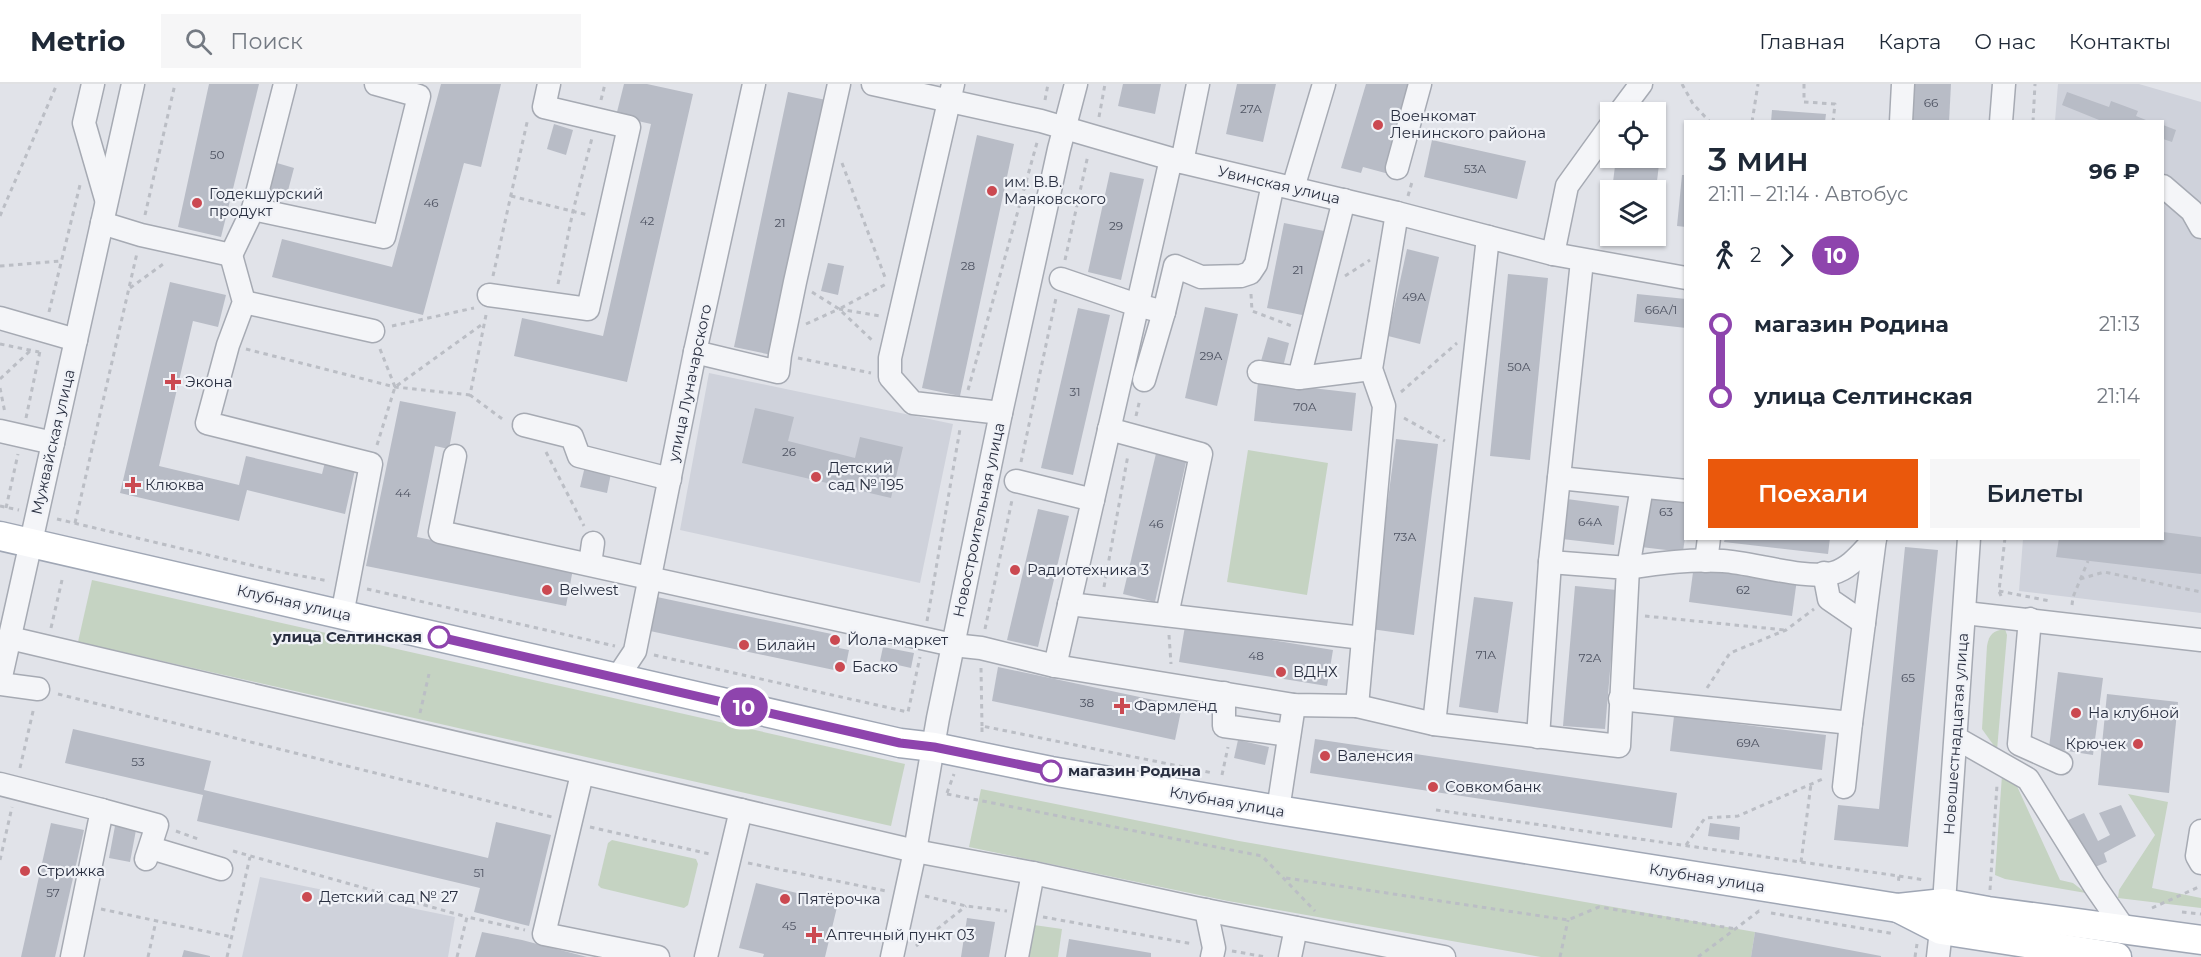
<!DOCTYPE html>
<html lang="ru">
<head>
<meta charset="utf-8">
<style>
	body { margin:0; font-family:Montserrat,sans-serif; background:#f6f6f7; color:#1f2937; height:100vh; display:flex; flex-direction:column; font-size:22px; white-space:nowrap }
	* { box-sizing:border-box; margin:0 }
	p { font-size:20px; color:#747a83 }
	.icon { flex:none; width:33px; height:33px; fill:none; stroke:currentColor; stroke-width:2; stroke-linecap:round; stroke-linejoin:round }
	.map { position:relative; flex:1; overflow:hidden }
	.panel { position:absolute; left:1684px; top:36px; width:480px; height:420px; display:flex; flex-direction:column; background:#fff; border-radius:0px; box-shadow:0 2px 4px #0004 }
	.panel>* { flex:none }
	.badge { padding:0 12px; border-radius:20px; font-size:21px; line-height:39px }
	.fabs { position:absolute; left:1600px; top:18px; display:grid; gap:12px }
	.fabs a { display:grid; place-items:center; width:66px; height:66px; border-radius:0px; background:#fff; box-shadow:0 2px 4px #0004; font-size:30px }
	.map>.badge { position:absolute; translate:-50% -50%; box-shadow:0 0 0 3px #fff }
	.legs { display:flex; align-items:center; gap:9px; height:66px; padding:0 24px; font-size:20px }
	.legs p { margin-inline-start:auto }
	.headline { display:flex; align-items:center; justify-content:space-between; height:102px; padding:0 24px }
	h1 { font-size:33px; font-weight:600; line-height:45px }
	.primary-button { display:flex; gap:12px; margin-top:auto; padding:12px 24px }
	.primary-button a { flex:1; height:69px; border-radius:0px; background:#ea580c; color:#fff; font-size:24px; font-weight:600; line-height:69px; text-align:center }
	.primary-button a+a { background:#f6f6f7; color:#1f2937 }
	ul { padding:0 24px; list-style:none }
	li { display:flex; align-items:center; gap:21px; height:72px; font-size:22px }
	li i { display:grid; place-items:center; width:9px; height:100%; margin:0 8px; background:currentColor }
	li i::after { content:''; width:15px; height:15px; margin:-8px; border:4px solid; border-radius:50%; background:#fff }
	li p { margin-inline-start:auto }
	li:first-child i { background:linear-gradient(#0000 50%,currentColor 0) }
	li:last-child i { background:linear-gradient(currentColor 50%,#0000 0) }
	header { display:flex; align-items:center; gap:36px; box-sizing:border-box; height:84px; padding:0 30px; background:#fff; border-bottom:2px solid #e0e1e3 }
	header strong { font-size:28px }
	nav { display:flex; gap:33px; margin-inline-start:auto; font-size:21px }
	.search { width:420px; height:54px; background:#f6f6f7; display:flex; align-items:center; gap:15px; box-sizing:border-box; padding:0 21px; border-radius:0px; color:#747a83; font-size:22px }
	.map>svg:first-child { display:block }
	.built { fill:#cfd2db }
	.green { fill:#c5d3c2 }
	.building { fill:#b8bcc6 }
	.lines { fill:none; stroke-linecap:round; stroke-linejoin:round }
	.minor-casing { stroke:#a6aab3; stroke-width:25 }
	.major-casing { stroke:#a0a7b5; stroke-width:31 }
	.path { stroke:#bbbec5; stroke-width:3; stroke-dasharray:4.5 4.5; stroke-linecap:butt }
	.minor { stroke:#f4f5f8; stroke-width:22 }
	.major { stroke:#fff; stroke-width:28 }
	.line-1-casing { stroke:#fff; stroke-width:14 }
	.line-1 { stroke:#8e44ad; stroke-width:9 }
	.poi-dot { fill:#cb4951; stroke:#f0f2f7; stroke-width:2 }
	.stop-1-dot { fill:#fff; stroke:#8e44ad; stroke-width:3 }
	.labels { text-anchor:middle; stroke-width:4.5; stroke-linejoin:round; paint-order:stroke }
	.number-label { font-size:12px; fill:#4e5362 }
	.poi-label { font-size:15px; fill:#2a3041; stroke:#f0f2f7; text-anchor:start }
	.street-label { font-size:15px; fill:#2a3041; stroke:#f0f2f7 }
	.stop-label { font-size:15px; font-weight:bold; fill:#2a3041; stroke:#f0f2f7; text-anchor:end }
</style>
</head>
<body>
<header>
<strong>Metrio</strong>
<div class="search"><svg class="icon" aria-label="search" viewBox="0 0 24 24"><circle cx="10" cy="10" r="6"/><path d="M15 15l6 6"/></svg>Поиск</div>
<nav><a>Главная</a><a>Карта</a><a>О нас</a><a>Контакты</a></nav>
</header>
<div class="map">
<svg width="2201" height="873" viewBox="0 0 2201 873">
	<rect width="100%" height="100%" fill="#e1e3e9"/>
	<!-- built -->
	<g class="built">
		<polygon points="2058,0 2139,0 2201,18 2201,529 2019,507 2023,455 2163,454 2163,38 2055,37"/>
		<polygon points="709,289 953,340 920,499 680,446"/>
		<polygon points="260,793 455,833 448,873 242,873"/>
	</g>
	<!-- green -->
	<g class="green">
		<polygon points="1248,366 1328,379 1307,511 1227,498"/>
		<polygon points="92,496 905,680 891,742 78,558"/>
		<path d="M2005,545L2007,551L1997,666L1982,645L1987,562C1989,550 1993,547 2005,545Z"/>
		<polygon points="2002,691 2016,700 2060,796 2073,799 2086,809 2005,795 1995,791"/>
		<polygon points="981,705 1239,757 1755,848 1751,873 1541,873 1228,817 969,763"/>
		<polygon points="2128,710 2168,718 2152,804 2201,814 2201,824 2118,814 2119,806 2155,751"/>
		<polygon points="612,756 696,775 698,780 688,821 684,824 601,804 598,801 608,759"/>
		<polygon points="1027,840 1062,845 1058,873 1022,873"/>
	</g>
	<!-- building -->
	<g class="building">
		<polygon points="209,0 259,0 221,153 178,143"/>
		<polygon points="441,0 501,0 481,83 464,79 423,231 272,193 282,155 392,183"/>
		<polygon points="624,0 647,0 693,10 627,298 514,272 522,234 603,252 651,40 616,32"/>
		<polygon points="1123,0 1161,0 1155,30 1118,22"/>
		<polygon points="1237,0 1276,0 1263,58 1226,50"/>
		<polygon points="1366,0 1412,0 1389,90 1363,83 1361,89 1341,84"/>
		<polygon points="1913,0 1951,0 1949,38 1911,38"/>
		<polygon points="788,8 826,16 772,271 734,263"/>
		<polygon points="2067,8 2109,23 2111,17 2138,27 2136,32 2151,38 2104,38 2062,21"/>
		<polygon points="1772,26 1826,30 1825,38 1771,38"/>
		<polygon points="554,40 573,46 566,71 547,65"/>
		<polygon points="2163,41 2176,46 2172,58 2163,55"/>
		<polygon points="977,51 1014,60 960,312 922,304"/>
		<polygon points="1432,56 1526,77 1517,115 1424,93"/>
		<polygon points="1616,74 1659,80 1656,106 1612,106"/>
		<polygon points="277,79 294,84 286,114 268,109"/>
		<polygon points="1110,88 1144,95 1121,196 1088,188"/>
		<polygon points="1682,91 1686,91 1686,143 1677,142"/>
		<polygon points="1284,139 1329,148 1312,233 1267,224"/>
		<polygon points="1407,165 1439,173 1420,260 1388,252"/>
		<polygon points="828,179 844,182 838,211 821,207"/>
		<polygon points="1508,190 1548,194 1530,376 1490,372"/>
		<polygon points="170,198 226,211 218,243 193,237 159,382 239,401 246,372 322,390 325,378 355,386 345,430 247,406 239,437 120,409"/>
		<polygon points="1637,210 1686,215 1686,244 1634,238"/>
		<polygon points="1205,223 1238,230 1217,322 1185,314"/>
		<polygon points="1078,224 1110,231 1073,391 1041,384"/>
		<polygon points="1268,253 1289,259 1283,283 1261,277"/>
		<polygon points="1258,298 1356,309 1352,347 1254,337"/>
		<polygon points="400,317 456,328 449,365 435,362 417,453 573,485 566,522 366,482"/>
		<polygon points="755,324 794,333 788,357 855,374 860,353 903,363 891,414 742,379"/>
		<polygon points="1396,355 1438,360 1414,551 1371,545"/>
		<polygon points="1158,361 1188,369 1155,518 1123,510"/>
		<polygon points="586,378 612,384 607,409 580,403"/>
		<polygon points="1648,405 1686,409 1686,446 1683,468 1641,463"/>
		<polygon points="1567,415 1619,422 1614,461 1562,455"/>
		<polygon points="1038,425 1069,432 1038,563 1007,556"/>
		<polygon points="2163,448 2201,453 2201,490 2056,473 2059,454 2163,454"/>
		<polygon points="1725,454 1830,454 1828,470 1724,458"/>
		<polygon points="1905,463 1938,466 1908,763 1834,756 1838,721 1879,725"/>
		<polygon points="1694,481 1797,495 1792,532 1689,518"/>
		<polygon points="1575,502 1617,506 1605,645 1563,642"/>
		<polygon points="657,513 841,552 839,564 849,566 845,586 835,583 834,586 650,547"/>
		<polygon points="1474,513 1513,518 1498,629 1459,623"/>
		<polygon points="1185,542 1333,566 1327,602 1179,578"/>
		<polygon points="883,563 914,569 911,584 880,577"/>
		<polygon points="998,583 1182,622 1175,656 992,617"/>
		<polygon points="2058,588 2103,594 2093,671 2049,664"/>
		<polygon points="2107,610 2178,618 2169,709 2098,701"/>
		<polygon points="1674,632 1826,651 1822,686 1670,667"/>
		<polygon points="73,645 211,677 204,706 488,774 496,738 551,751 529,842 474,828 480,804 197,737 203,711 65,679"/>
		<polygon points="1315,655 1677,709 1672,744 1310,689"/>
		<polygon points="1238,656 1269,663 1265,681 1234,674"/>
		<polygon points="2121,721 2136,752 2104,769 2107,778 2088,786 2064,738 2084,729 2098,757 2110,751 2099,729"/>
		<polygon points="51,739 84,746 55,873 21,873"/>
		<polygon points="1710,739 1740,743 1739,756 1708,752"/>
		<polygon points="115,742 136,746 130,778 109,774"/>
		<polygon points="756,799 838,819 825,873 763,873 764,870 739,864"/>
		<polygon points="967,834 995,838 989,873 961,873"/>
		<polygon points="482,848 522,856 587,873 475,873"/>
		<polygon points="1755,848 1881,872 1881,873 1751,873"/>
		<polygon points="1069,855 1151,869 1151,873 1066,873"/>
		<polygon points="184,866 210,872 210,873 182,873"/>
	</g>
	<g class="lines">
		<defs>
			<g id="minor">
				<polyline points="93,0 84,39 106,115"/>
				<polyline points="873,0 1041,37 1182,78 1397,129 1553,170 1686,194"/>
				<polyline points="953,0 890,274 890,293 913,319 1001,329"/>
				<polyline points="1620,28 1641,0"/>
				<polyline points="1901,38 1903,0"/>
				<polyline points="2001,38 2004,0"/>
				<polyline points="1182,78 1198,0"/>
				<polyline points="1397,84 1420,0"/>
				<polyline points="2163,102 2192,127 2201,143"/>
				<polyline points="1293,104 1324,0"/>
				<polyline points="1344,116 1299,294 1371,285"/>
				<polyline points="253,125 384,153 419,12 376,0"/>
				<polyline points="102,139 141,151 231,171 253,125 285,0"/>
				<polyline points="1553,170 1567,102 1611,41"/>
				<polyline points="231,171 244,218 228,261 207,339 371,380 342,531"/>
				<polyline points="1061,195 1137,221 1164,228 1175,182 1201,193 1241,192 1250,189 1256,180 1273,100"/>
				<polyline points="489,211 588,225 629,43 544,23 549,0"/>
				<polyline points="244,218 373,247"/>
				<polyline points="0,234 76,256"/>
				<polyline points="695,268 778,288 780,271 795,198 839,0"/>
				<polyline points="1259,288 1299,294"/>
				<polyline points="1144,296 1164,228"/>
				<polyline points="524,341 572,353 579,372 670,395"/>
				<polyline points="1109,345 1201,370 1167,531"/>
				<polyline points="0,347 53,359"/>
				<polyline points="455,372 440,448 953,561 981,564 1055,582 1294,621 1357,622 1384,322 1371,285 1397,129"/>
				<polyline points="1559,394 1686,407"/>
				<polyline points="1016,397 1093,416"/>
				<path d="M1642,403L1628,484C1660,479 1690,475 1723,477C1753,479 1806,496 1833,489C1851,484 1862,468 1875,455"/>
				<polyline points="1706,477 1709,454"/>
				<polyline points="590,480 593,459"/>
				<polyline points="1824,489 1829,515 1864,539"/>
				<polyline points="1069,520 1363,554"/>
				<polyline points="1965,529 2201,556"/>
				<polyline points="2030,535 2019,660 2061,679"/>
				<polyline points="10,554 915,767 1033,789 1195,824 1444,873"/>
				<polyline points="1055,582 1171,75"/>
				<polyline points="617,594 635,567 695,268 754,0"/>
				<polyline points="0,597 133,0"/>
				<polyline points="0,600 38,605"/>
				<polyline points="1224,609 1224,642 1289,651"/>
				<polyline points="1620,615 1851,639 1875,454"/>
				<polyline points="1357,622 1434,640 1619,662 1628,484 1550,478"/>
				<polyline points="1434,640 1488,153"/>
				<polyline points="1538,653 1550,478 1582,177"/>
				<polyline points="1956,654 2028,695 2094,801 2125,846"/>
				<polyline points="582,690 544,850 658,873"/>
				<polyline points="0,700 102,726 72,873"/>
				<polyline points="1844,703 1851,639"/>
				<polyline points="102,726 157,741 146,775"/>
				<polyline points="1278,726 1294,621"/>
				<polyline points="2201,747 2197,772 2201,779"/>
				<polyline points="151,764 221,785"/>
				<polyline points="1944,819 1969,454"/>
				<polyline points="1206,826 1214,864 1212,873"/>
				<polyline points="706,873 741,726"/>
				<polyline points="892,873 915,767 938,634 1001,329 1059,65 1076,0"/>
				<polyline points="1017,873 1033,789"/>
				<polyline points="1290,873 1296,844"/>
				<polyline points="1938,873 1941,846"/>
			</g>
			<g id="major">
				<polyline points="0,452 900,659 934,663 1051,687 1278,726 1898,824 1944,819 1988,827 2201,856"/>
				<polyline points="1898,824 1941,846 2117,873"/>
			</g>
		</defs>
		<!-- minor casing -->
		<use href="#minor" class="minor-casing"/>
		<!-- major casing -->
		<use href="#major" class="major-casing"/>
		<!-- path -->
		<g class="path">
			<polyline points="1682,0 1693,20 1710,38"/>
			<polyline points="1804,0 1804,18 1835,20 1833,38"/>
			<polyline points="601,16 605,0"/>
			<polyline points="1045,16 1048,0"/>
			<polyline points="1099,33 1105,0"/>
			<polyline points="1752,38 1758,0"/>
			<polyline points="2033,38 2035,0"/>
			<polyline points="842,79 886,196"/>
			<polyline points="511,112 588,131"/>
			<polyline points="1408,112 1412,98"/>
			<polyline points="145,131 175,0"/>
			<polyline points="0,132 57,0"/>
			<polyline points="1065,176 1088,71"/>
			<polyline points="0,182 61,177"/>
			<polyline points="493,192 528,34"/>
			<polyline points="1345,192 1370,176"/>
			<polyline points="558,200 573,127 592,54"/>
			<polyline points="130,204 166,178"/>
			<polyline points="812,208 839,225 874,258"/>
			<polyline points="1251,210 1252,227 1292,242"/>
			<polyline points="841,224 888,199"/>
			<polyline points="49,228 80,101"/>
			<polyline points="486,231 470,311 505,337"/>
			<polyline points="806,240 839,225 880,232"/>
			<polyline points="392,242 474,224"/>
			<polyline points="0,260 39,268"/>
			<polyline points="246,265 395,303 470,311"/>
			<polyline points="380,265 395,303"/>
			<polyline points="798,274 871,289"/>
			<polyline points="0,295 30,267"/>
			<polyline points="0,304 5,329"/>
			<polyline points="968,306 1038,55"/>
			<polyline points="1401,308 1457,259"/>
			<polyline points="1136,332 1140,315"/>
			<polyline points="26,334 40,267"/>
			<polyline points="1404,334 1445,357"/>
			<polyline points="377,361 395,303 484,239"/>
			<polyline points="546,368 584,442"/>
			<polyline points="1021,378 1056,214"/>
			<polyline points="0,422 19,426"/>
			<polyline points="6,424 18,370"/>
			<polyline points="57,435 280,488 329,497"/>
			<polyline points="75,439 137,169"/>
			<polyline points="2080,495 2104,488 2201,508"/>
			<polyline points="1104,503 1128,371"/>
			<polyline points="367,505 615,562"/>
			<polyline points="1999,507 2050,517"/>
			<polyline points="2001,512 1999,507 2005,454"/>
			<polyline points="2072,521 2073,513 2088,477"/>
			<polyline points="1645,532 1785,546"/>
			<polyline points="927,537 960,345"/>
			<polyline points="51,544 62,496"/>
			<polyline points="985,545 1012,416"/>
			<polyline points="1169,551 1171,580"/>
			<polyline points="654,571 908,628 920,573"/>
			<polyline points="981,584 982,642"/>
			<polyline points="1707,604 1730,569 1786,546 1814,525"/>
			<polyline points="58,610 552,733"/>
			<polyline points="420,629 429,590"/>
			<polyline points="982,648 982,642 1213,689"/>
			<polyline points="20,684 34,623"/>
			<polyline points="1222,691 1228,663"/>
			<polyline points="947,709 954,690"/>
			<polyline points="947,710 1262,772 1315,827"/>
			<polyline points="1436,726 1899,792 1898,801"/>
			<polyline points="590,743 710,770"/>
			<polyline points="176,747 198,755"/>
			<polyline points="1686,761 1705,734 1738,732 1825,694"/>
			<polyline points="233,767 467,833"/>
			<polyline points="0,776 12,723"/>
			<polyline points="1801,778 1811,700"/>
			<polyline points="748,779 886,807"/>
			<polyline points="1899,792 1925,796"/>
			<polyline points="1286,794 1568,836 1599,823 1736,845"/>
			<polyline points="1990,806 1997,701"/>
			<polyline points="925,812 966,822 1007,827"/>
			<polyline points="2152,824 2201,802"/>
			<polyline points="101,825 232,853"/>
			<polyline points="2182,828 2201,830"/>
			<polyline points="1771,829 1895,850"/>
			<polyline points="1043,833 1193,860"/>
			<polyline points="916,862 966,822"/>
			<polyline points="1232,867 1266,873"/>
			<polyline points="148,873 156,837"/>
			<polyline points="227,873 250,773"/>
			<polyline points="457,873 467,833 525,846"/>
			<polyline points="1560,873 1568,836"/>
			<polyline points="1698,873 1759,827 1762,828"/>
			<polyline points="1915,873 1917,860"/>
		</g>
		<!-- minor -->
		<use href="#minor" class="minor"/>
		<!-- major -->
		<use href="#major" class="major"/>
	</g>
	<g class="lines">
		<defs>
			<polyline id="line-1" points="439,553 900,659 934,663 1051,687"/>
		</defs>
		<!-- line-1 casing -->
		<use href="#line-1" class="line-1-casing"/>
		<!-- line-1 -->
		<use href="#line-1" class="line-1"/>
	</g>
	<!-- markers -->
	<g class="poi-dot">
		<circle cx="1378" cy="41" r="6"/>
		<circle cx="992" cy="107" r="6"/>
		<circle cx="197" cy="119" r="6"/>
		<path d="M170 289h6v6h6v6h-6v6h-6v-6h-6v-6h6z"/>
		<circle cx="816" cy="393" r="6"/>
		<path d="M130 392h6v6h6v6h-6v6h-6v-6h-6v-6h6z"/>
		<circle cx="1015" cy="486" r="6"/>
		<circle cx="547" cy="506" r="6"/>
		<circle cx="835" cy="556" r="6"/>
		<circle cx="744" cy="561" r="6"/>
		<circle cx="840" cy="583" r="6"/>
		<circle cx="1281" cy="588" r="6"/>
		<path d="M1119 613h6v6h6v6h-6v6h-6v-6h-6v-6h6z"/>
		<circle cx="2076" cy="629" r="6"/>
		<circle cx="2138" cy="660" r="6"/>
		<circle cx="1325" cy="672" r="6"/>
		<circle cx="1433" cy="703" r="6"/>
		<circle cx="25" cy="787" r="6"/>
		<circle cx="307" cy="813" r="6"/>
		<circle cx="785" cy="815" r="6"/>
		<path d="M811 842h6v6h6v6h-6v6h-6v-6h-6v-6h6z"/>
	</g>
	<g class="stop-1-dot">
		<circle cx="439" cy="553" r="10"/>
		<circle cx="1051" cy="687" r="10"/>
	</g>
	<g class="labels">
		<!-- number labels -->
		<g class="number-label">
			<text x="1931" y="23">66</text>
			<text x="1251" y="29">27А</text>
			<text x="217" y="75">50</text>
			<text x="1475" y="89">53А</text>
			<text x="431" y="123">46</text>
			<text x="647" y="141">42</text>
			<text x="780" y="143">21</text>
			<text x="1116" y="146">29</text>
			<text x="968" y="186">28</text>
			<text x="1298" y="190">21</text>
			<text x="1414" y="217">49А</text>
			<text x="1661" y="230">66А/1</text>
			<text x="1211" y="276">29А</text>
			<text x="1519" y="287">50А</text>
			<text x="1075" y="312">31</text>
			<text x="1305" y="327">70А</text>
			<text x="789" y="372">26</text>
			<text x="403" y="413">44</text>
			<text x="1666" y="432">63</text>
			<text x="1590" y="442">64А</text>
			<text x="1156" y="444">46</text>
			<text x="1405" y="457">73А</text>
			<text x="1743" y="510">62</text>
			<text x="1486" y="575">71А</text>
			<text x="1256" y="576">48</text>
			<text x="1590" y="578">72А</text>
			<text x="1908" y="598">65</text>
			<text x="1087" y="623">38</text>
			<text x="1748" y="663">69А</text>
			<text x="138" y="682">53</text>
			<text x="479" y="793">51</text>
			<text x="53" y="813">57</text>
			<text x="789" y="846">45</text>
		</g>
		<!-- poi labels -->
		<g class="poi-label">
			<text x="1390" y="37">Военкомат<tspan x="1390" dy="17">Ленинского района</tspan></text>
			<text x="1004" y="103">им. В.В.<tspan x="1004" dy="17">Маяковского</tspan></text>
			<text x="209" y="115">Годекшурский<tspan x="209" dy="17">продукт</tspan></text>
			<text x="185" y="303">Экона</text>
			<text x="828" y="389">Детский<tspan x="828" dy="17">сад № 195</tspan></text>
			<text x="145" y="406">Клюква</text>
			<text x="1027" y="491">Радиотехника 3</text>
			<text x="559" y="511">Belwest</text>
			<text x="847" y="561">Йола-маркет</text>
			<text x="756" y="566">Билайн</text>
			<text x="852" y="588">Баско</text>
			<text x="1293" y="593">ВДНХ</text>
			<text x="1134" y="627">Фармленд</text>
			<text x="2088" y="634">На клубной</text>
			<text x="2126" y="665" text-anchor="end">Крючек</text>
			<text x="1337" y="677">Валенсия</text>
			<text x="1445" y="708">Совкомбанк</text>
			<text x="37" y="792">Стрижка</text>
			<text x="319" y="818">Детский сад № 27</text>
			<text x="797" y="820">Пятёрочка</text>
			<text x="826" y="856">Аптечный пункт 03</text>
		</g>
		<!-- street labels -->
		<g class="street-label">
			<text transform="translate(1279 101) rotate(13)" y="5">Увинская улица</text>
			<text transform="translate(690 299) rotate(-78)" y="5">улица Луначарского</text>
			<text transform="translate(53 358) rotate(-77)" y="5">Мужвайская улица</text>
			<text transform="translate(979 436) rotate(-78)" y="5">Новостроительная улица</text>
			<text transform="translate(294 519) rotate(13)" y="5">Клубная улица</text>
			<text transform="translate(1956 650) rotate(-86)" y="5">Новошестнадцатая улица</text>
			<text transform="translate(1227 718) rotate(10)" y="5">Клубная улица</text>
			<text transform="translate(1707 794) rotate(9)" y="5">Клубная улица</text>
		</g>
		<!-- stop labels -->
		<g class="stop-label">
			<text x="422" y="558">улица Селтинская</text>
			<text x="1068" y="692" text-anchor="start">магазин Родина</text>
		</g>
	</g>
</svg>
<div class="fabs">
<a><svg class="icon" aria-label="locate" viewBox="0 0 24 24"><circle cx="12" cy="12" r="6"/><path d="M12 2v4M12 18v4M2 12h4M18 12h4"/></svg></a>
<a><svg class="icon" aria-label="layers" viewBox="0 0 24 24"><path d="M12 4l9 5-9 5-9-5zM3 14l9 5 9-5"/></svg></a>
</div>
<b class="badge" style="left:744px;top:623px;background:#8e44ad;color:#fff">10</b>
<section class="panel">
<div class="headline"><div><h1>3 мин</h1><p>21:11 – 21:14 · Автобус</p></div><b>96 ₽</b></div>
<div class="legs"><svg class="icon" aria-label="walk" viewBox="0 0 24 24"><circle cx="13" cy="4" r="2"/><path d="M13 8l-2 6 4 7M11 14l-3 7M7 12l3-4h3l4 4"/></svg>2<svg class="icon" aria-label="forward" viewBox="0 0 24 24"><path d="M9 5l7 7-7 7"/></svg><b class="badge" style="background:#8e44ad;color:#fff">10</b></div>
<ul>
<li><i style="color:#8e44ad"></i><b>магазин Родина</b><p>21:13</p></li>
<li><i style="color:#8e44ad"></i><b>улица Селтинская</b><p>21:14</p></li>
</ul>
<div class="primary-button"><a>Поехали</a><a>Билеты</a></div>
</section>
</div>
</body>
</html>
